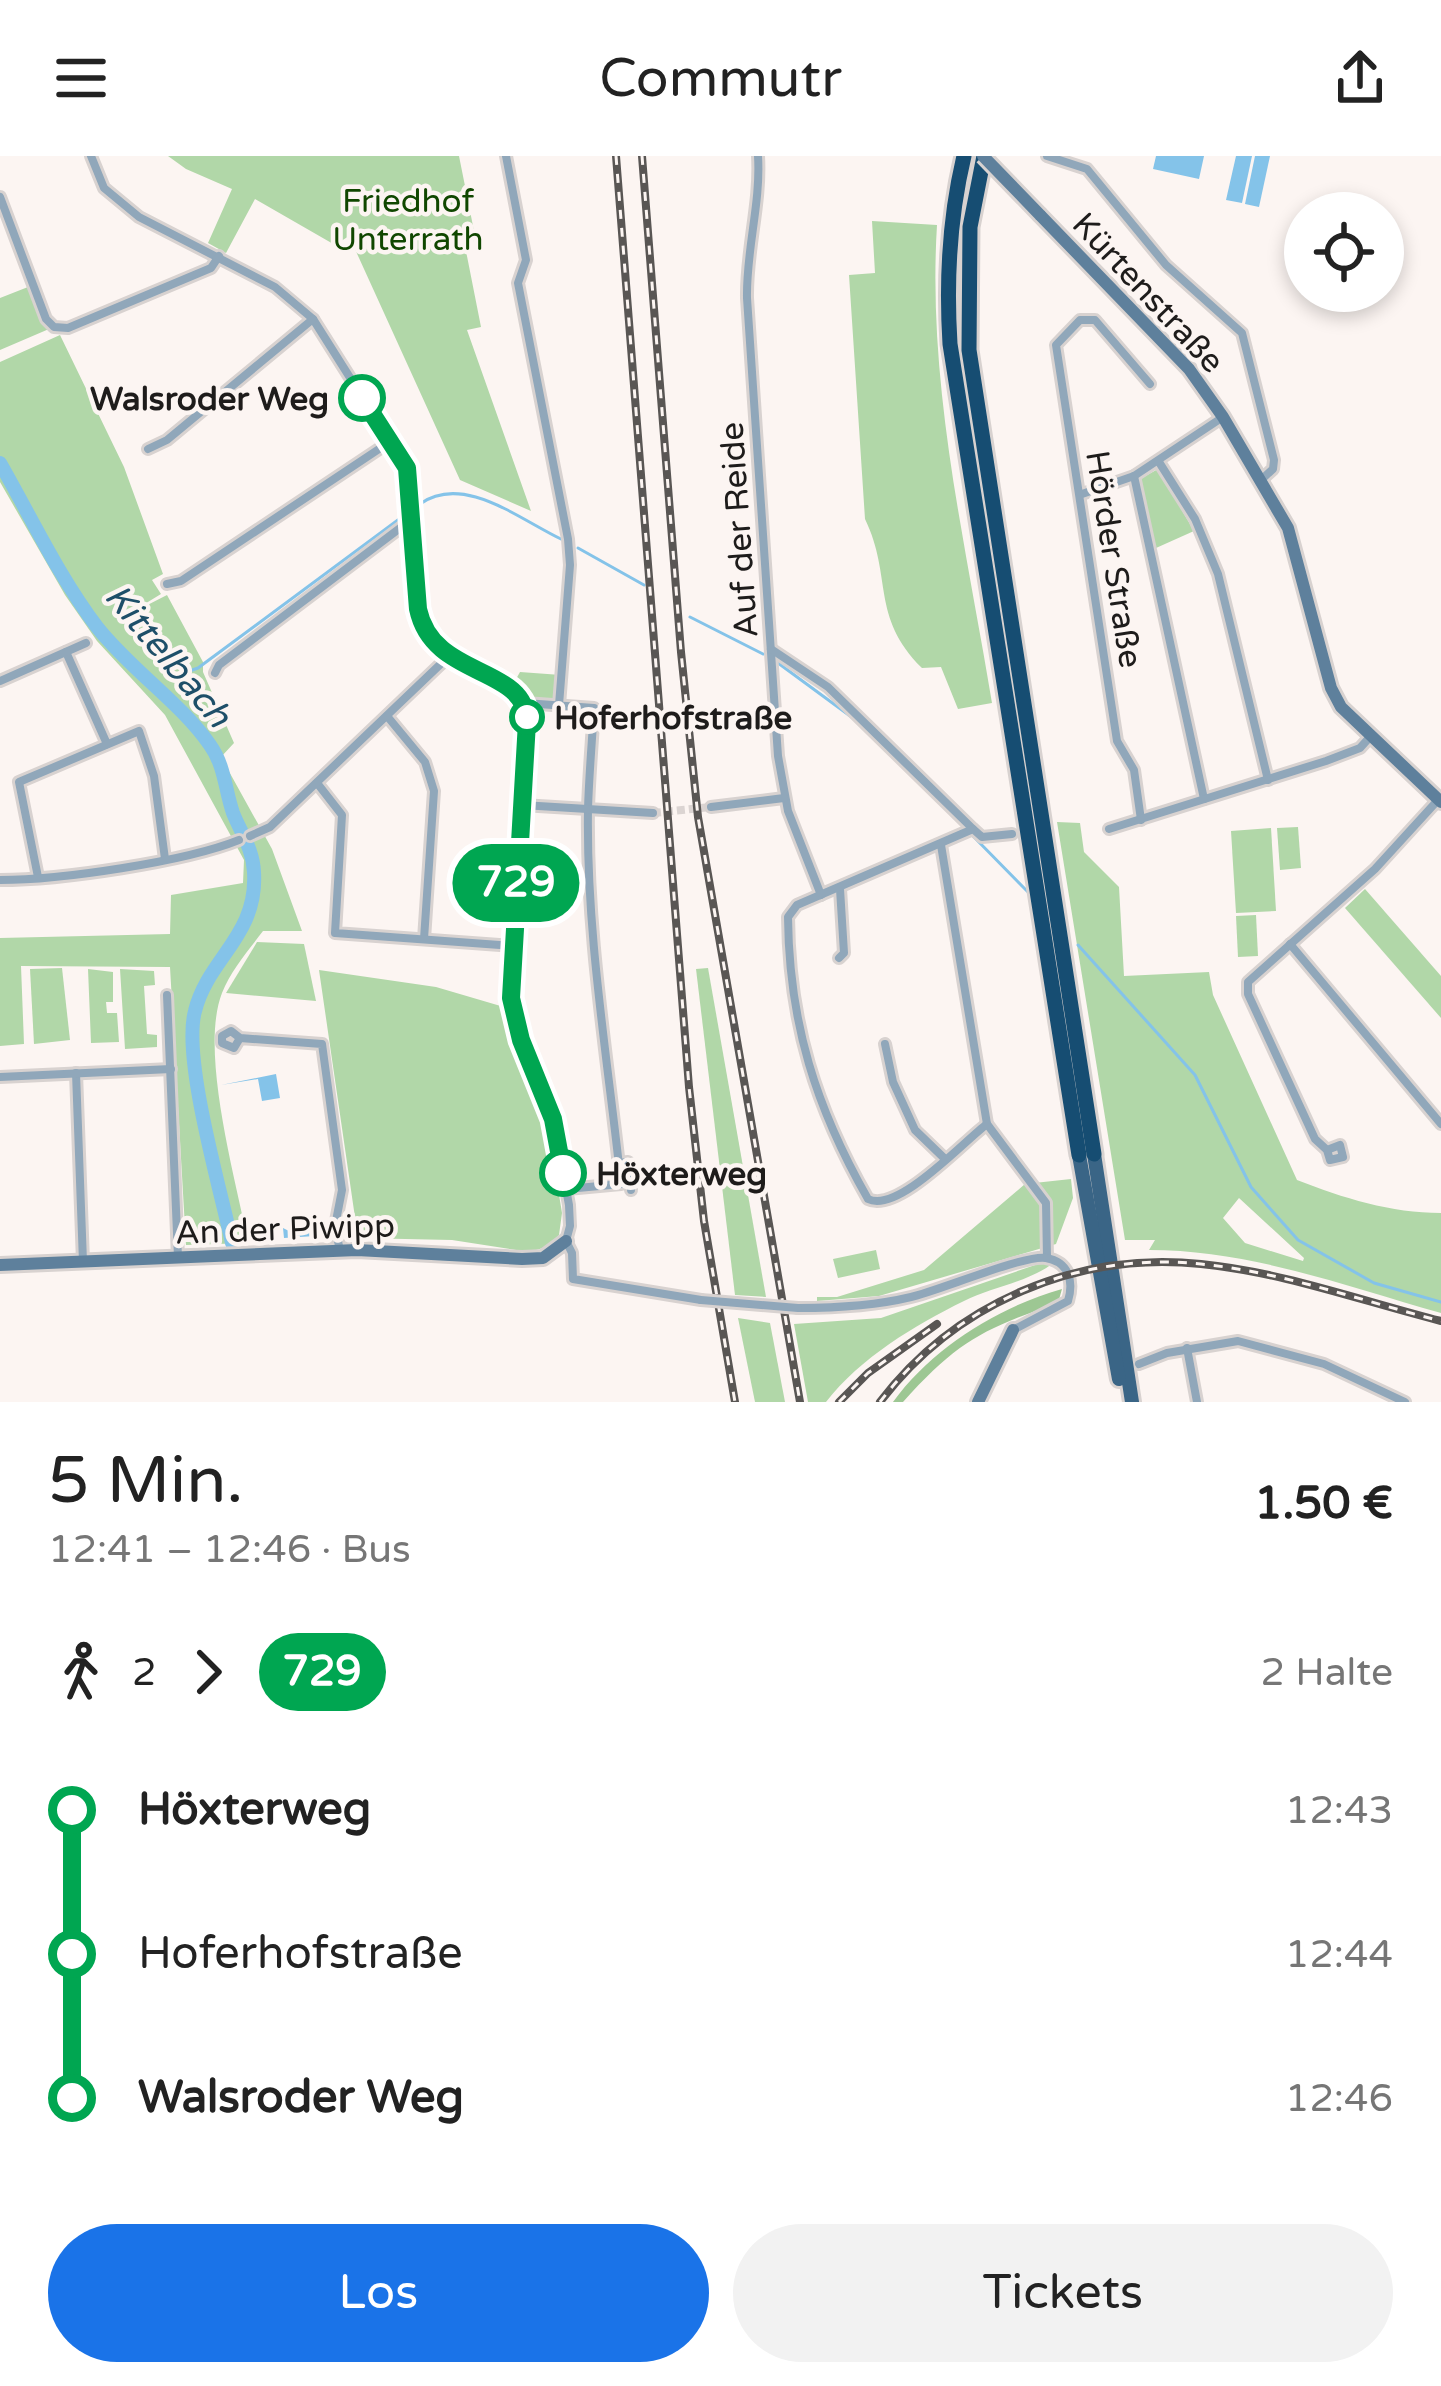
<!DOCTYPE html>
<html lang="de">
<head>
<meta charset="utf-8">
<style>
	body { margin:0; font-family:"Varela Round",sans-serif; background:#f2f2f2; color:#222; height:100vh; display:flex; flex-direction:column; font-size:45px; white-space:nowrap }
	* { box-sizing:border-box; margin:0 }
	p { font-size:39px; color:#767676 }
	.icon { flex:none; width:66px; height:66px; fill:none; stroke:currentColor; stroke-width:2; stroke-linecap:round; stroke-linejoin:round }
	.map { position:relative; height:1246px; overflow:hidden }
	.details { display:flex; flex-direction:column; background:#fff; flex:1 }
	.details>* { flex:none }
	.badge { padding:0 24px; border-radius:39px; font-size:42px; line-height:78px }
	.fabs { position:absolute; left:1284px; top:36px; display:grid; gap:24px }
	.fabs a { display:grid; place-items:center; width:120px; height:120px; border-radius:50%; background:#fff; box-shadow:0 6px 18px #0003; font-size:60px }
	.map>.badge { position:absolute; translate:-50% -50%; box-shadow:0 0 0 6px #fff }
	.legs { display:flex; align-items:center; gap:18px; height:132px; padding:0 48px; font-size:39px }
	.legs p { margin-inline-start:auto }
	.headline { display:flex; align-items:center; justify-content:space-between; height:204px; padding:0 48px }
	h1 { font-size:66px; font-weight:600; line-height:90px }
	.button { display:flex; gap:24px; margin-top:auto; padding:24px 48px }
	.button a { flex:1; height:138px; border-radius:72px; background:#1a73e8; color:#fff; font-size:48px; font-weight:600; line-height:138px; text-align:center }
	.button a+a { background:#f2f2f2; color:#222 }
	ul { padding:0 48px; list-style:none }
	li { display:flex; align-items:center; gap:42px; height:144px; font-size:45px }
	li i { display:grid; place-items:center; width:18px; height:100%; margin:0 15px; background:currentColor }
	li i::after { content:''; width:30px; height:30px; margin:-15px; border:9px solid; border-radius:50%; background:#fff }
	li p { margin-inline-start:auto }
	li:first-child i { background:linear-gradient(#0000 50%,currentColor 0) }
	li:last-child i { background:linear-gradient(currentColor 50%,#0000 0) }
	header { display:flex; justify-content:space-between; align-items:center; height:156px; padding:0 48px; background:#fff; font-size:54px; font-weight:600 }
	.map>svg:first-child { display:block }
	.green { fill:#b1d7a8; fill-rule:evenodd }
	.forest { fill:#9dc793 }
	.water { fill:#84c3e9 }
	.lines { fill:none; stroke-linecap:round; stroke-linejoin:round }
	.stream { stroke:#84c3e9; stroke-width:3 }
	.river { stroke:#84c3e9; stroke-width:14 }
	.street-tunnel { stroke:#dbd4d2; stroke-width:8; stroke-dasharray:8 4; stroke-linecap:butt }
	.street-casing { stroke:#d8d2d0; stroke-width:14 }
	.secondary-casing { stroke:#d8d2d0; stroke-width:18 }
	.primary-casing { stroke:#d8d2d0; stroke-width:20 }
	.highway-casing { stroke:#d8d2d0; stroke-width:21 }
	.street { stroke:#90a7ba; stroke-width:8 }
	.secondary { stroke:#5e809c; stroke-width:12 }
	.primary { stroke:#3a6586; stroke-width:14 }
	.highway { stroke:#164d72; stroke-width:15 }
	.rail-casing { stroke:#595654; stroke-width:8 }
	.rail { stroke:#fcf5f2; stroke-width:3; stroke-dasharray:9; stroke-linecap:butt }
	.street-bridge-casing { stroke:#d8d2d0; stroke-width:14; stroke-linecap:butt }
	.secondary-bridge-casing { stroke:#d8d2d0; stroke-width:18; stroke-linecap:butt }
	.street-bridge { stroke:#90a7ba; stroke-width:8 }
	.secondary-bridge { stroke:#5e809c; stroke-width:12 }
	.line-1-casing { stroke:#fff; stroke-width:27 }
	.line-1 { stroke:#00a651; stroke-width:18 }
	.stop-1-dot { fill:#fff; stroke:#00a651; stroke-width:6 }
	.labels { text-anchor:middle; stroke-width:9; stroke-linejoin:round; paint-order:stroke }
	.park-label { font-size:33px; fill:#104700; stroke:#fcf5f2 }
	.street-label { font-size:33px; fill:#1e1c1b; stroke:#fcf5f2 }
	.stop-label { font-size:33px; font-weight:bold; fill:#1e1c1b; stroke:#fcf5f2; text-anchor:start }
	.water-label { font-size:36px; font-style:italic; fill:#1e4f69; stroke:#fcf5f2 }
</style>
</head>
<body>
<header><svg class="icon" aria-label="menu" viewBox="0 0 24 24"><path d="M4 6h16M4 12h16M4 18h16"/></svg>Commutr<svg class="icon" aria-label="share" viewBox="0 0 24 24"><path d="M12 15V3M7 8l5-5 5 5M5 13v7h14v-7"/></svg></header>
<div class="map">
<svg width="1441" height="1246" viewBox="0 0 1441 1246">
	<rect width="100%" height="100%" fill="#fcf5f2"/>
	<!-- green -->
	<g class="green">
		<polygon points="168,0 459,0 476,85 465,90 481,171 467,174 531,355 460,324 349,80 335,89 255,43 226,97 208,87 232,33 186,13"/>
		<path d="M872,65L937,69C927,230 966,389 992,547L958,553L941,511L922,512C870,460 893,421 865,363L849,119L875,117Z"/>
		<polygon points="28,131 42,166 49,173 0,194 0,142"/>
		<path d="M60,179L124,311L163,418L152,424L161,438L120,463L167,439L203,506V516L234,587L221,601L272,693L302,775H263C248,795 231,814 222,837C199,896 236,1023 248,1087L186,1089L170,811L21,810L24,888L0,890V782L170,778L171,739L243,727L244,704L165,559L97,485L65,439L0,326V206Z"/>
		<polygon points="1158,313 1194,375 1156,392 1140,323"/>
		<polygon points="520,516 561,519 559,549 525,547 511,532"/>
		<path d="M1057,666L1080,667L1084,696L1119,731L1124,820L1209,816L1213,839L1297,1024C1343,1042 1391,1057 1441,1057V1157C1345,1130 1250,1094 1149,1094L1155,1084H1125ZM1239,1042L1304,1102L1303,1105L1245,1087L1223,1062Z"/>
		<polygon points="1298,671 1301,712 1280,714 1277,672"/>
		<polygon points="1271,672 1276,755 1236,757 1231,675"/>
		<polygon points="1365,733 1441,820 1441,862 1345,752"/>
		<polygon points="1256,759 1258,800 1238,801 1236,760"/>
		<polygon points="257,786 304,788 316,845 226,837"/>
		<polygon points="62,812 70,884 34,888 30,813"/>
		<polygon points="708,812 766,1141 735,1139 696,813"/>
		<polygon points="88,813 113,816 113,846 106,846 107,857 117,857 119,886 91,887"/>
		<polygon points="120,813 154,815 155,829 144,830 147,878 157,879 157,891 125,893"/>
		<polygon points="319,814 436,831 504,851 548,972 562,1057 559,1079 550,1090 529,1096 452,1084 358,1082"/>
		<polygon points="1071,1023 1073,1042 1056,1088 879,1140 817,1145 817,1141 837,1141 924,1114 1025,1028"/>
		<polygon points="876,1094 880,1113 838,1122 833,1103"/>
		<path d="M1044,1106L1052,1108C1028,1126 992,1131 964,1145C915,1169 860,1202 826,1246H808L794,1168L881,1162Z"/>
		<polygon points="738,1162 770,1167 785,1246 755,1246"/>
	</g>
	<!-- forest -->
	<path class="forest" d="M1062,1133L1058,1147C983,1173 958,1185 903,1246H893C932,1192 998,1151 1062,1133Z"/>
	<!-- water -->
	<g class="water">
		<polygon points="1156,0 1204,0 1199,23 1153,13"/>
		<polygon points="1236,0 1252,0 1242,47 1226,44"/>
		<polygon points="1255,0 1270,0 1259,51 1245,48"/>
		<polygon points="276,918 280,942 262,945 258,923 221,929"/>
		<polygon points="330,1065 331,1079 284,1082 283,1072 295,1078 289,1071"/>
	</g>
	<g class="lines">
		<!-- stream -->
		<g class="stream">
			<path d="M420,348C463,317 519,363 561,383"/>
			<polyline points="578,392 644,429"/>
			<polyline points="690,461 763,498"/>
			<polyline points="778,507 861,568"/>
			<polyline points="170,522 198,512 406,358"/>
			<polyline points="148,527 154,525"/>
			<polyline points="971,678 1028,736"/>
			<polyline points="1078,789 1195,919 1251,1031 1298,1084 1374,1127 1441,1146"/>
		</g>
		<!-- river -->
		<path class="river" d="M0,307C31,361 59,421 97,471C131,514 180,546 210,589C225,610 225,634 233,657C241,677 253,693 254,716C258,780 208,802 195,855C182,902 221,1035 232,1087"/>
		<!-- street-tunnel -->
		<polyline class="street-tunnel" points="653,657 711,651"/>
		<defs>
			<g id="street">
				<path d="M91,0L104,32L139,61L275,131L313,163L407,312L418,453C432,516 492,504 525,547"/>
				<polyline points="506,0 526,104 518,127 568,383 570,409 559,549"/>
				<path d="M758,0C761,47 746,94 747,142L778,600L788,655L821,739"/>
				<polyline points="1047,0 1087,13 1166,109 1242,177 1274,304 1273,313 1261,324"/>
				<polyline points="0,41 46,163 54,171 68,172 211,112 219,100"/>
				<polyline points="148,293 167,284 313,163"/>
				<polyline points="1159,306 1195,363 1218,418 1268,624"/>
				<polyline points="1134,320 1204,643"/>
				<polyline points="1082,338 1134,320 1223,261"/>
				<polyline points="167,428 181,425 391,285"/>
				<polyline points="771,493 828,531 973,673"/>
				<polyline points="66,496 107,588"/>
				<polyline points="215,517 219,509 412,363"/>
				<polyline points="0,525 86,487"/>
				<polyline points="525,547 527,566 509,828 521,884 553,963 569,1049 570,1070 566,1085 572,1097 573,1123 701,1144"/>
				<path d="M525,547L594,552C592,586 589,619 588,653C586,778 608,904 621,1028L567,1033"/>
				<polyline points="387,560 425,606 434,635 424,783"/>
				<polyline points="317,627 342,659 335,777 512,790"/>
				<polyline points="522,649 653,657"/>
				<polyline points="711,651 784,642"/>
				<polyline points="1141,664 1134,614 1117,585 1056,189 1080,164 1095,164 1150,228"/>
				<polyline points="1109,673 1326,605 1360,592 1369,582"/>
				<polyline points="250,680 270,671 448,501"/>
				<polyline points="941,689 987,968 1046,1047 1047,1102"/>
				<polyline points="38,721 19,626 139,575 154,620 165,703"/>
				<path d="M0,724C60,724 184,706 239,684"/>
				<polyline points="1290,788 1441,968"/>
				<polyline points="839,802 844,797 840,733"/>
				<polyline points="167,839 178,1101"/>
				<polyline points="240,882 234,892 222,887 222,880 231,875 240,882 322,888 342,1034 335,1070 340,1095"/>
				<polyline points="885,888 893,926 915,974 944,1002"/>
				<polyline points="76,917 83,1106"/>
				<polyline points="0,921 171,913"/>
				<path d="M987,968C962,987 897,1058 868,1043C816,952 789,867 788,761L797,749L973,673L982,681L1012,678"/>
				<polyline points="1327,994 1340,989 1343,1001 1330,1004 1327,994 1315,983 1248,838 1248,826 1375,713 1438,644"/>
				<polyline points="619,1007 628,1006 631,1034"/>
				<path d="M798,1152C836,1152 874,1150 911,1141C938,1135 1026,1098 1046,1102C1069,1106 1074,1125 1068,1145L1013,1174"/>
				<polyline points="1187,1192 1197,1246"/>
				<polyline points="1139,1208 1167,1197 1238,1185 1324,1208 1405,1246"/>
			</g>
			<g id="secondary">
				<polyline points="1040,59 1189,213 1223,261 1288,372 1331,532 1341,551 1441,646"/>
				<polyline points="0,1109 357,1094 522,1103 543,1102 566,1085"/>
				<polyline points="978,1246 1013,1174"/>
			</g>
			<g id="primary">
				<polyline points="1094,998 1132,1246"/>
				<polyline points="1079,999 1119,1223"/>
			</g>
			<g id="highway">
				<path d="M964,0C949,63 946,124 950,188L1079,999"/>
				<polyline points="984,0 970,71 969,194 1094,998"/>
			</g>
		</defs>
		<!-- street casing -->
		<use href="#street" class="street-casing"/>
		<!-- secondary casing -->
		<use href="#secondary" class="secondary-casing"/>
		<!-- primary casing -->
		<use href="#primary" class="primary-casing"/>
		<!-- highway casing -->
		<use href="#highway" class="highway-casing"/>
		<!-- street -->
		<use href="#street" class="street"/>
		<!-- secondary -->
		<use href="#secondary" class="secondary"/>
		<!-- primary -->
		<use href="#primary" class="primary"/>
		<!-- highway -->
		<use href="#highway" class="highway"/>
		<defs>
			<g id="rail">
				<polyline points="616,0 689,931 704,1065 735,1246"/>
				<polyline points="642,0 681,496 698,661 800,1246"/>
				<polyline points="839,1246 868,1217 937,1168"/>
				<path d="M880,1246C955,1147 1077,1095 1201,1108C1282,1116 1362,1145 1441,1165"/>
			</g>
		</defs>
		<!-- rail casing -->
		<use href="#rail" class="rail-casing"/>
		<!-- rail -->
		<use href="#rail" class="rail"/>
		<defs>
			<polyline id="street-bridge" points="701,1144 798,1152"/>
			<polyline id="secondary-bridge" points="983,0 1040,59"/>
		</defs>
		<!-- street-bridge casing -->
		<use href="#street-bridge" class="street-bridge-casing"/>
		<!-- secondary-bridge casing -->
		<use href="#secondary-bridge" class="secondary-bridge-casing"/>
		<!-- street-bridge -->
		<use href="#street-bridge" class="street-bridge"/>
		<!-- secondary-bridge -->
		<use href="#secondary-bridge" class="secondary-bridge"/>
	</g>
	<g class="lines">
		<defs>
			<path id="line-1" d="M362,242L407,312L418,453C433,524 526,508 527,566L511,842L521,884L553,963L563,1017"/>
		</defs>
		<!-- line-1 casing -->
		<use href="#line-1" class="line-1-casing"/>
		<!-- line-1 -->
		<use href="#line-1" class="line-1"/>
	</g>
	<!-- markers -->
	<g class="stop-1-dot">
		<circle cx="362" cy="242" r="21"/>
		<circle cx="527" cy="561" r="15"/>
		<circle cx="563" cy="1017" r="21"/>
	</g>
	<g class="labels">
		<!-- park labels -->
		<g class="park-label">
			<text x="408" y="56">Friedhof<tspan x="408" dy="38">Unterrath</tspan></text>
		</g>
		<!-- street labels -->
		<g class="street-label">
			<text transform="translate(1149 136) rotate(47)" y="12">Kürtenstraße</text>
			<text transform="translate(738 374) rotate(-94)" y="12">Auf der Reide</text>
			<text transform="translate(1115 403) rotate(81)" y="12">Hörder Straße</text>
			<text transform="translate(285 1072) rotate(-2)" y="12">An der Piwipp</text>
		</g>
		<!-- stop labels -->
		<g class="stop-label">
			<text x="329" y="254" text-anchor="end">Walsroder Weg</text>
			<text x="554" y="573">Hoferhofstraße</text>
			<text x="596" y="1029">Höxterweg</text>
		</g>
		<!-- water labels -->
		<g class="water-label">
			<text transform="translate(169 499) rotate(50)" y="13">Kittelbach</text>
		</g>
	</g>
</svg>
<div class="fabs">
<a><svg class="icon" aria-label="locate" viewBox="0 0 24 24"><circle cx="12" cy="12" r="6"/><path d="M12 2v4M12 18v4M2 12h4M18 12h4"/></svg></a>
</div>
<b class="badge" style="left:516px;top:727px;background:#00a651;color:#fff">729</b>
</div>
<section class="details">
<div class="headline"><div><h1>5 Min.</h1><p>12:41 – 12:46 · Bus</p></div><b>1.50 €</b></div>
<div class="legs"><svg class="icon" aria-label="walk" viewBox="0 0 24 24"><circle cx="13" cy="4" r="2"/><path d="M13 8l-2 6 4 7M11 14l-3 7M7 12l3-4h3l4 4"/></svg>2<svg class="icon" aria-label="forward" viewBox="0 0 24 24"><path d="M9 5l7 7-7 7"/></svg><b class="badge" style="background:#00a651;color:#fff">729</b><p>2 Halte</p></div>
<ul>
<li><i style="color:#00a651"></i><b>Höxterweg</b><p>12:43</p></li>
<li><i style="color:#00a651"></i><span>Hoferhofstraße</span><p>12:44</p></li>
<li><i style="color:#00a651"></i><b>Walsroder Weg</b><p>12:46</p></li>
</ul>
<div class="button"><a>Los</a><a>Tickets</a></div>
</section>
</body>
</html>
